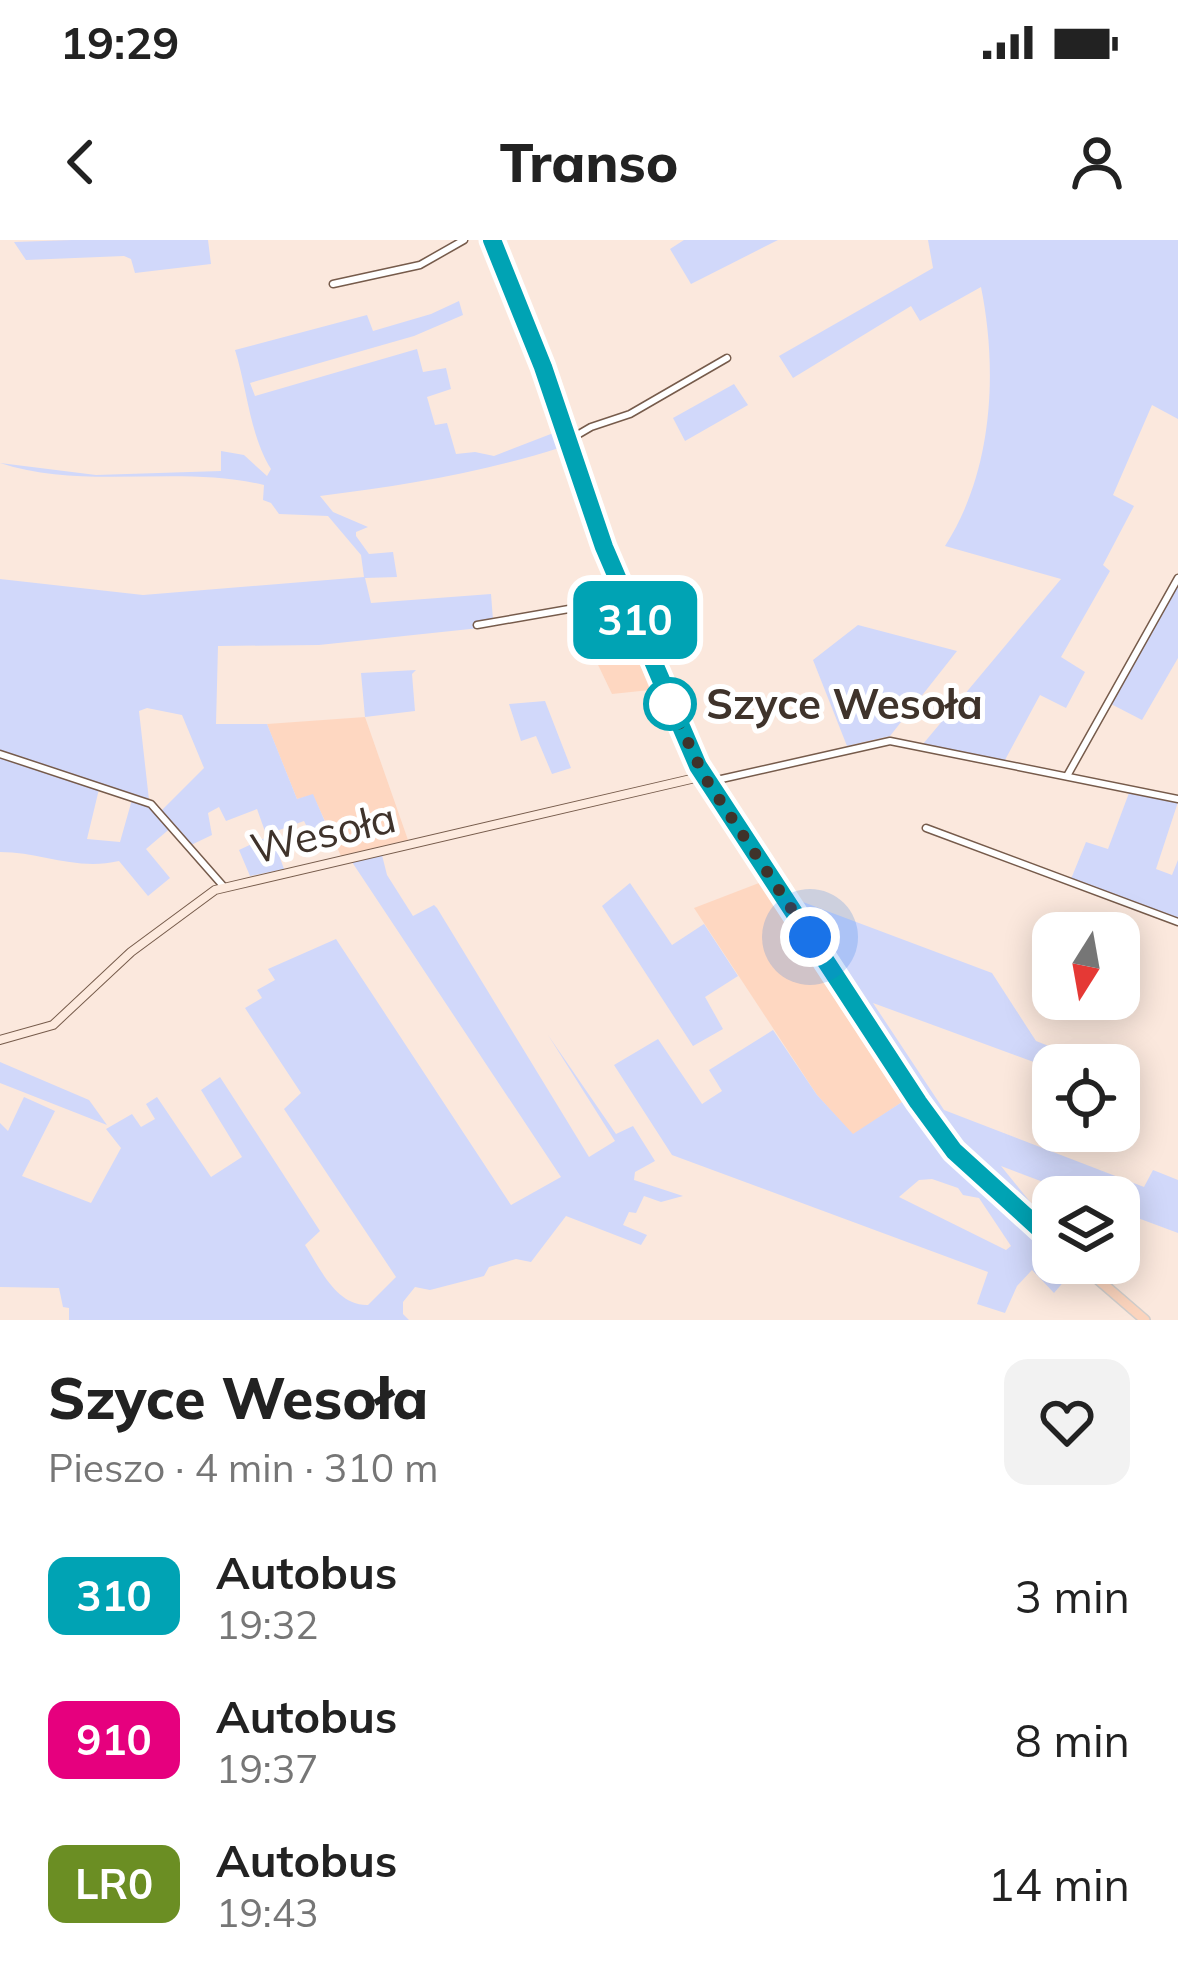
<!DOCTYPE html>
<html lang="pl">
<head>
<meta charset="utf-8">
<style>
	body { margin:0; font-family:Mulish,sans-serif; background:#f2f2f2; color:#222; height:100vh; display:flex; flex-direction:column; font-size:45px; white-space:nowrap }
	* { box-sizing:border-box; margin:0 }
	p { font-size:39px; color:#767676 }
	.icon { flex:none; width:66px; height:66px; fill:none; stroke:currentColor; stroke-width:2; stroke-linecap:round; stroke-linejoin:round }
	.map { position:relative; height:1080px; overflow:hidden }
	.sheet { display:flex; flex-direction:column; background:#fff; flex:1 }
	.sheet>* { flex:none }
	.badge { padding:0 24px; border-radius:18px; font-size:42px; line-height:78px }
	.needle { width:78px; rotate:191deg }
	.fabs { position:absolute; left:1032px; top:672px; display:grid; gap:24px }
	.fabs a { display:grid; place-items:center; width:108px; height:108px; border-radius:24px; background:#fff; box-shadow:0 6px 30px #0003; font-size:60px }
	.you { position:absolute; width:60px; height:60px; margin:-30px; border:9px solid #fff; border-radius:50%; background:#1a73e8; box-shadow:0 0 0 18px #1a73e833 }
	.map>.badge { position:absolute; translate:-50% -50%; box-shadow:0 0 0 6px #fff }
	.round { display:grid; place-items:center; flex:none; width:126px; height:126px; border-radius:24px; background:#f2f2f2 }
	.overview { display:flex; align-items:center; justify-content:space-between; height:204px; padding:0 48px }
	h1 { font-size:57px; font-weight:800; line-height:90px }
	ul { padding:0; list-style:none }
	li { display:flex; align-items:center; gap:36px; height:144px; padding:0 48px }
	li div { flex:1 }
	li b { display:block; font-size:45px }
	li em { font-style:normal }
	li .badge { min-width:132px; font-weight:700; text-align:center }
	.status { display:flex; justify-content:space-between; align-items:center; height:84px; padding:0 60px; background:#fff; direction:ltr }
	.status svg { height:33px; fill:currentColor }
	header { display:flex; justify-content:space-between; align-items:center; height:156px; padding:0 48px; background:#fff; font-size:54px; font-weight:800 }
	.map>svg:first-child { display:block }
	.built { fill:#fed7c1 }
	.green { fill:#d1d8fa; fill-rule:evenodd }
	.lines { fill:none; stroke-linecap:round; stroke-linejoin:round }
	.street-casing { stroke:#765b4b; stroke-width:9 }
	.secondary-casing { stroke:#765b4b; stroke-width:10 }
	.primary-casing { stroke:#d1cecc; stroke-width:12 }
	.street { stroke:#fff; stroke-width:6 }
	.secondary { stroke:#fdeade; stroke-width:8 }
	.primary { stroke:#fbd4bd; stroke-width:9 }
	.line-casing { stroke:#fff; stroke-width:27 }
	.line { stroke:#00a3b4; stroke-width:18 }
	.walk { stroke:#3f332b; stroke-width:12; stroke-dasharray:0 21.6 }
	.stop-dot { fill:#fff; stroke:#00a3b4; stroke-width:6 }
	.labels { text-anchor:middle; stroke-width:10; stroke-linejoin:round; paint-order:stroke }
	.stop-label { font-size:42px; font-weight:bold; fill:#3f332b; stroke:#fff; text-anchor:start }
	.street-label { font-size:42px; fill:#3f332b; stroke:#fff }
</style>
</head>
<body>
<div class="status"><b>19:29</b><svg viewBox="0 0 49 12"><path d="M0 12V9h3v3zM5 12V6h3v6zM10 12V3h3v9zM15 12V0h3v12zM26 1h20v11H26zM47 4h2v5h-2z"/></svg></div>
<header><svg class="icon" aria-label="back" viewBox="0 0 24 24"><path d="M15 5l-7 7 7 7"/></svg>Transo<svg class="icon" aria-label="person" viewBox="0 0 24 24"><circle cx="12" cy="8" r="4"/><path d="M4 21q1-7 8-7t8 7"/></svg></header>
<div class="map">
<svg width="1178" height="1080" viewBox="0 0 1178 1080">
	<rect width="100%" height="100%" fill="#fbe8dd"/>
	<!-- built -->
	<g class="built">
		<polygon points="627,390 650,450 612,454 589,406"/>
		<polygon points="365,477 408,600 341,616 313,555 297,559 267,484"/>
		<polygon points="759,643 902,862 853,895 817,855 694,668"/>
	</g>
	<!-- green -->
	<g class="green">
		<polygon points="72,0 208,0 211,24 135,33 131,19 124,16 26,20 14,2"/>
		<polygon points="684,0 778,0 691,44 670,9"/>
		<path d="M928,0H1178V179L1152,165L1113,255L1134,266L1103,325L1110,331L1061,417L1085,432L1066,468L1040,455L1005,520L923,504L1061,339L945,306C993,232 998,131 981,47L920,81L911,66L793,138L779,116L933,28Z"/>
		<path d="M459,61L463,75L414,96L250,143L255,156L417,109L423,132L446,128L451,149L427,157L435,185L447,183L456,214L475,212L494,216L556,192L559,208C480,233 402,246 320,256L333,272L368,287L356,292V296L369,314L393,312L397,337L365,338L371,363L491,354L493,380L489,387L319,405L218,406L216,484H267L297,559L313,554L326,584L309,591L304,581L271,593L284,629L250,636L239,610L267,597L257,569L226,581L219,567L208,573L212,595L191,605L173,586L146,609L170,638L148,656L119,621C76,631 41,612 0,612V339L143,355L364,337L361,315L328,276L279,274L271,263L263,260L264,245C178,224 85,251 0,223L96,235L221,231V211L244,215L267,236L271,229C250,196 247,148 235,110L367,75L373,91L431,74ZM147,468L182,475L204,528L162,570L149,560L139,471ZM100,545L133,556L120,602L87,599Z"/>
		<polygon points="734,144 748,165 685,201 673,178"/>
		<polygon points="1178,343 1178,418 1142,480 1111,464"/>
		<polygon points="858,385 957,411 890,496 847,506 813,420"/>
		<polygon points="416,430 412,434 415,471 365,477 361,433"/>
		<polygon points="545,461 571,528 552,534 536,496 521,501 509,464"/>
		<polygon points="1129,553 1178,562 1156,629 1172,635 1178,620 1178,680 1071,639 1086,602 1108,609"/>
		<path d="M382,615L387,635L413,676L434,665L437,668L589,917L615,901L548,795L616,894L633,886L655,921L635,932L634,940L683,956L661,962L644,956L636,973L629,972L623,985L647,995L641,1005L566,976L531,1022L516,1019L489,1027L484,1036L430,1050L415,1047L403,1062V1074L409,1080H69V1068L63,1067L59,1048L0,1047V883L8,891L24,857L55,871L22,936L91,963L121,908L106,889L132,874L141,887L155,879L146,864L157,857L211,937L242,917L201,850L220,837L320,991L305,1005C320,1028 336,1066 368,1065L396,1037L284,869L301,853L245,768L262,758L257,750L275,740L268,729L336,699L511,965L561,937L352,622Z"/>
		<polygon points="630,643 672,705 704,684 738,736 705,757 723,789 693,806 602,666"/>
		<path d="M803,662L992,733L1036,801L1097,825H1053V829L873,763L944,870L1144,947L1153,930L1178,940V993L1119,971V957H1083L1001,926L1040,974L1053,980V993C1022,967 991,942 965,911C901,835 854,747 803,662Z"/>
		<path d="M773,790L817,855L853,894L902,862L960,933L1053,1016V1023H1061L1072,1032L1054,1053L1032,1030L1017,1046L1005,1073L977,1064L988,1032L672,915L614,825L658,799L702,864L722,851L709,830ZM932,939L958,948L963,955L979,958L1011,1006L1006,1010L899,957L919,940Z"/>
		<polygon points="0,822 89,860 107,885 0,843"/>
	</g>
	<g class="lines">
		<defs>
			<g id="street">
				<polyline points="333,44 420,25 464,0"/>
				<polyline points="567,201 591,187 630,174 727,118"/>
				<polyline points="477,385 626,359"/>
				<polyline points="0,514 151,564 224,647"/>
				<polyline points="1067,536 1178,338"/>
				<polyline points="708,542 890,501 1178,559"/>
				<polyline points="926,588 1178,682"/>
			</g>
			<polyline id="secondary" points="0,800 53,785 131,712 215,650 704,536"/>
			<g id="primary">
				<polyline points="492,0 543,127 604,307 698,526 918,863 954,911 1053,1001"/>
				<polyline points="1079,1023 1145,1080"/>
			</g>
		</defs>
		<!-- street casing -->
		<use href="#street" class="street-casing"/>
		<!-- secondary casing -->
		<use href="#secondary" class="secondary-casing"/>
		<!-- primary casing -->
		<use href="#primary" class="primary-casing"/>
		<!-- street -->
		<use href="#street" class="street"/>
		<!-- secondary -->
		<use href="#secondary" class="secondary"/>
		<!-- primary -->
		<use href="#primary" class="primary"/>
	</g>
	<g class="lines">
		<defs>
			<polyline id="line" points="492,0 543,127 604,307 698,526 918,862 954,911 1053,1001"/>
		</defs>
		<!-- line casing -->
		<use href="#line" class="line-casing"/>
		<!-- line -->
		<use href="#line" class="line"/>
		<!-- walk -->
		<polyline class="walk" points="670,464 704,536 810,697"/>
	</g>
	<!-- markers -->
	<circle class="stop-dot" cx="670" cy="464" r="24"/>
	<g class="labels">
		<!-- stop labels -->
		<g class="stop-label">
			<text x="706" y="479">Szyce Wesoła</text>
		</g>
		<!-- street labels -->
		<g class="street-label">
			<text transform="translate(323 593) rotate(-13)" y="15">Wesoła</text>
		</g>
	</g>
</svg>
<div class="fabs">
<a><svg class="needle" viewBox="-14 -14 28 28"><path d="M0-13l5 13h-10z" fill="#e53935"/><path d="M0 13l5-13h-10z" fill="#767676"/></svg></a>
<a><svg class="icon" aria-label="locate" viewBox="0 0 24 24"><circle cx="12" cy="12" r="6"/><path d="M12 2v4M12 18v4M2 12h4M18 12h4"/></svg></a>
<a><svg class="icon" aria-label="layers" viewBox="0 0 24 24"><path d="M12 4l9 5-9 5-9-5zM3 14l9 5 9-5"/></svg></a>
</div>
<div class="you" style="left:810px;top:697px"></div>
<b class="badge" style="left:635px;top:380px;background:#00a3b4;color:#fff">310</b>
</div>
<section class="sheet">
<div class="overview"><div><h1>Szyce Wesoła</h1><p>Pieszo · 4 min · 310 m</p></div><a class="round"><svg class="icon" aria-label="heart" viewBox="0 0 24 24"><path d="M12 20l-8-8c-3-5 5-10 8-4 3-6 11-1 8 4z"/></svg></a></div>
<ul>
<li><span class="badge" style="background:#00a3b4;color:#fff">310</span><div><b>Autobus</b><p>19:32</p></div><em>3 min</em></li>
<li><span class="badge" style="background:#e6007e;color:#fff">910</span><div><b>Autobus</b><p>19:37</p></div><em>8 min</em></li>
<li><span class="badge" style="background:#6b8e23;color:#fff">LR0</span><div><b>Autobus</b><p>19:43</p></div><em>14 min</em></li>
</ul>
</section>
</body>
</html>
